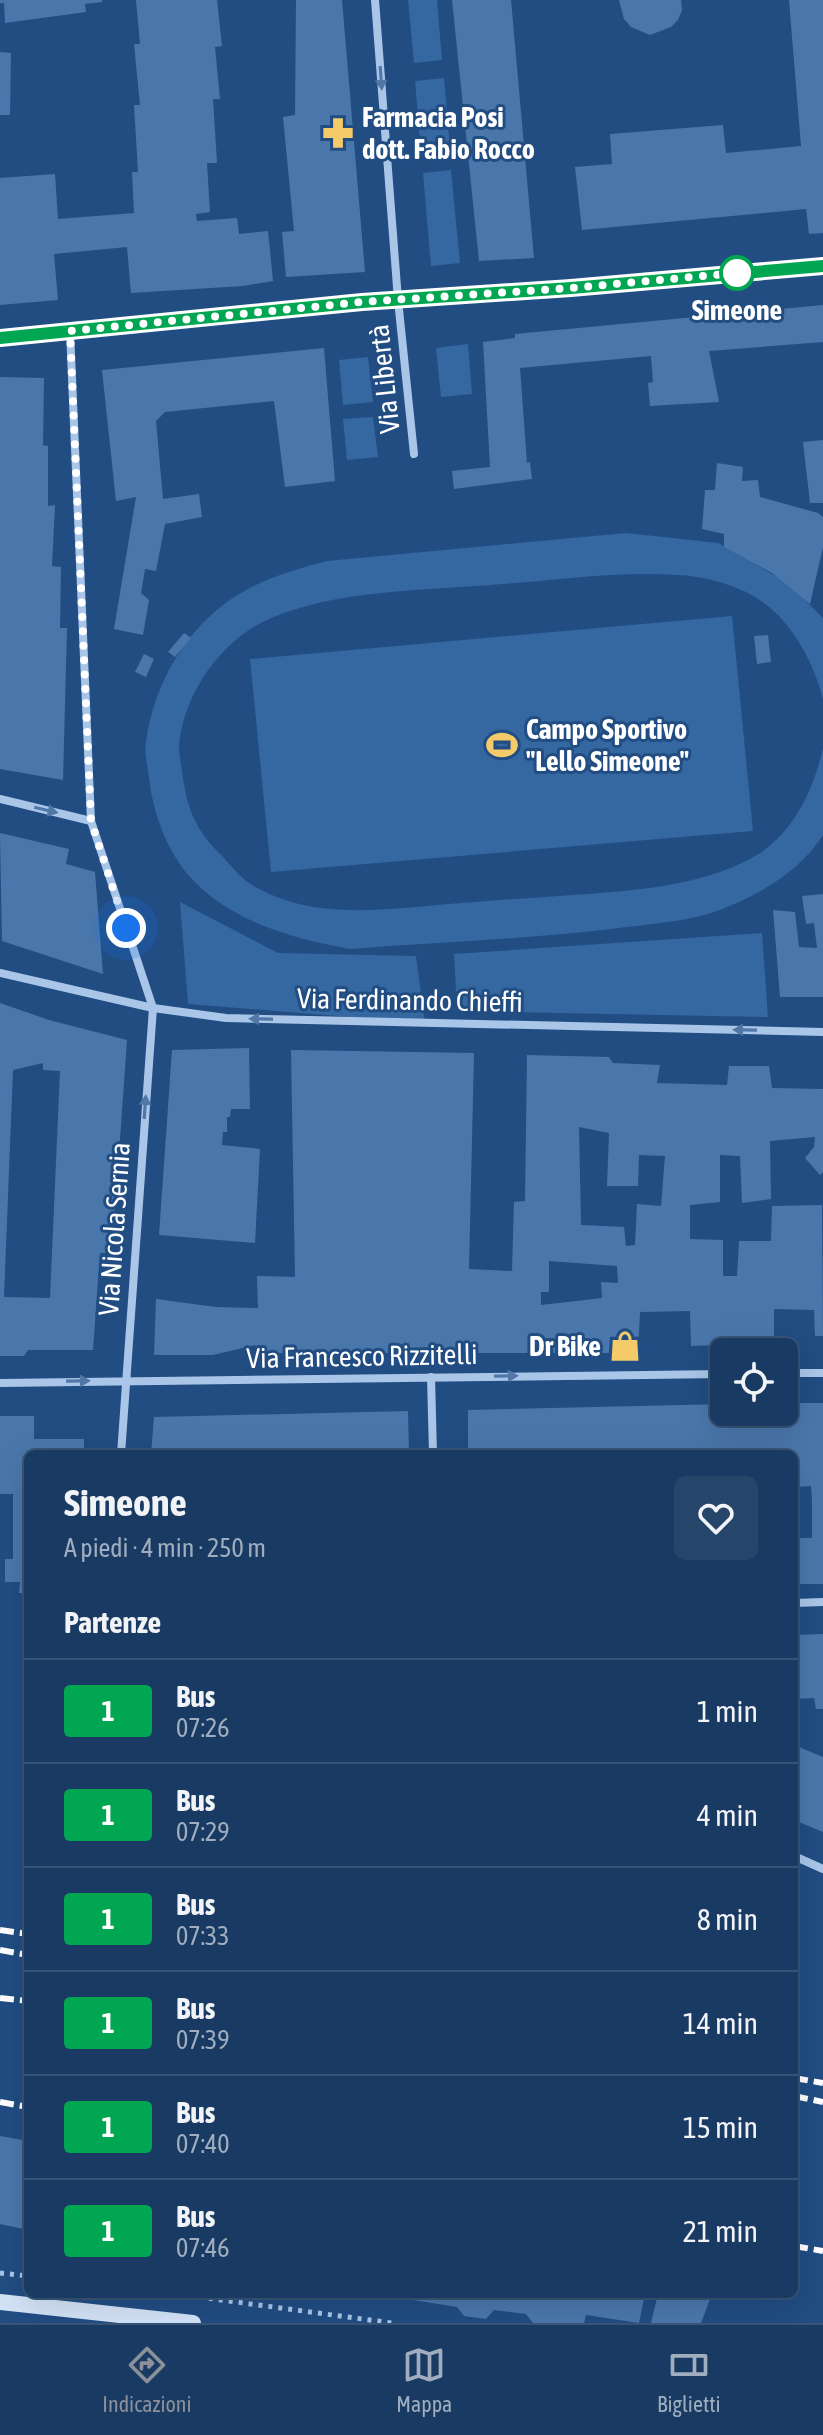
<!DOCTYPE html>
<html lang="it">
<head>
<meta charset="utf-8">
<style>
	body { margin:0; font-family:"Asap Condensed",sans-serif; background:#26456b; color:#f1f3f6; height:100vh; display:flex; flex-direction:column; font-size:30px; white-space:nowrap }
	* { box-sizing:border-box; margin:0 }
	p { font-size:26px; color:#9fadbe }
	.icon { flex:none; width:44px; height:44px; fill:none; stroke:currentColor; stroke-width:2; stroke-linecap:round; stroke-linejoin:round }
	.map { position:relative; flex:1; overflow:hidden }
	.drawer { position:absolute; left:24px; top:1450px; width:774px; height:848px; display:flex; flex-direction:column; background:#193a62; border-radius:12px; box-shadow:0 8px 32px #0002,0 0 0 2px #375477 }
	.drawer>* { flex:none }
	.badge { padding:0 16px; border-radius:6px; font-size:28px; line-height:52px }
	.controls { position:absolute; left:710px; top:1338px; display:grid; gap:16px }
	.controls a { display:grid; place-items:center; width:88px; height:88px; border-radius:12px; background:#193a62; box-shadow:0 8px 32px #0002,0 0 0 2px #375477; font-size:40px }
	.you { position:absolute; width:40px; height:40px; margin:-20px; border:6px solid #fff; border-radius:50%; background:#1a73e8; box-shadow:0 0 0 12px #1a73e833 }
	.map>.badge { position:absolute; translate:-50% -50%; box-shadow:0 0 0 4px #fff }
	h2 { padding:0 40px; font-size:30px; line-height:72px }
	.round { display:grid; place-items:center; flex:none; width:84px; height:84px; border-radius:12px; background:#26456b }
	.headline { display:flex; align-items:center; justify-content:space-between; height:136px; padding:0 40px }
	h1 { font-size:38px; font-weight:700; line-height:60px }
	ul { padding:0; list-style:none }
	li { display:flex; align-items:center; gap:24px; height:104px; padding:0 40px; border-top:2px solid #375477 }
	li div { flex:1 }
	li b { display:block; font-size:30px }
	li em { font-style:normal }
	li .badge { min-width:88px; font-weight:700; text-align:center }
	.dock { display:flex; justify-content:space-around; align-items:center; height:112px; border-top:2px solid #375477; background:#193a62; font-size:22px; color:#9fadbe }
	.dock a { display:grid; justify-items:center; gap:4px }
	.dock .selected { color:#8c9099 }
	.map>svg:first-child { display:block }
	.green { fill:#3567a0 }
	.building { fill:#4a77ab; fill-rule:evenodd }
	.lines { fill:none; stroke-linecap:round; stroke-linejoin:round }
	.path { stroke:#a9c6e8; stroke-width:5; stroke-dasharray:4 6; stroke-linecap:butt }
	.street { stroke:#a9c6e8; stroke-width:8 }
	.secondary { stroke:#d3e3f7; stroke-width:16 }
	.rail { stroke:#fff; stroke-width:6; stroke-dasharray:14 6; stroke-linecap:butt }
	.oneway { fill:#5177a6 }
	.line-casing { stroke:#fff; stroke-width:18 }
	.line { stroke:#00a651; stroke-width:12 }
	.walk { stroke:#fff; stroke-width:8; stroke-dasharray:0 14.4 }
	.stop-dot { fill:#fff; stroke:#00a651; stroke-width:4 }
	.labels { text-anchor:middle; stroke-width:6; stroke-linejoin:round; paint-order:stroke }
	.poi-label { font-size:28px; font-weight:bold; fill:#fff; stroke:#214d83; text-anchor:start }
	.stop-label { font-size:28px; font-weight:bold; fill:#fff; stroke:#214d83 }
	.street-label { font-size:28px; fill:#fff; stroke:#214d83 }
</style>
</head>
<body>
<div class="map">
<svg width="823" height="2323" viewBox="0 0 823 2323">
	<rect width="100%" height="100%" fill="#214d83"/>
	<!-- green -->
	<g class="green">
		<polygon points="408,0 437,0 442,60 414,63"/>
		<polygon points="444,78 450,149 421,152 415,81"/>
		<polygon points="451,170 460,263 431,266 423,173"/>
		<polygon points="468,344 472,394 441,397 436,348"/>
		<polygon points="368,357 373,402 343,405 339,360"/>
		<polygon points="373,417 378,457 347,460 343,419"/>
		<path d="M626,533L718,543L788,583L823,618V699C812,657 787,612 746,592C724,582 702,576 677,575C619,571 559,580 502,584C427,591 325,589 259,624C216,647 182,699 179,747C179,755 181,763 182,771C187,808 194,828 221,855C230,864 239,876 249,883C304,918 367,911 428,906C462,903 497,900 531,898C603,892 695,892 757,855C794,832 813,790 823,749V835C803,867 766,891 732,905C697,921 657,923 619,928C530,939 440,942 350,949C295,939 231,922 191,878C167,852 153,813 149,778C148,767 144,754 146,742C154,682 188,624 241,593C268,577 297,569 327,561Z"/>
		<polygon points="732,616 753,831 271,872 250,659"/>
		<polygon points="180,902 278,953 416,956 425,1023 188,1004"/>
		<polygon points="762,933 768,1017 457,1011 454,954"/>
	</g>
	<!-- building -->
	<g class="building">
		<polygon points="0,0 102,0 102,2 85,4 86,12 5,23 4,3 0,3"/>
		<polygon points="136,0 217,0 222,46 215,47 220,99 213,99 217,163 207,163 210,212 196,214 197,221 237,218 239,234 268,231 273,281 243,286 131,293 127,247 54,254 58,300 0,305 0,178 55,174 58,219 134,213 132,172 138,172 134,105 140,105 134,44 140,44"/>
		<polygon points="296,0 342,0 365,272 286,277 282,232 294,231 283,117 295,115"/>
		<polygon points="452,0 511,0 534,258 479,261"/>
		<polygon points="619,0 681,0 682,10 678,20 671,27 650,35 631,27 624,19"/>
		<polygon points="789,0 823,0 823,233 809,234 806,209 582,230 575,167 612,164 610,134 723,125 726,153 801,146"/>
		<polygon points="0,52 11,53 10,115 0,115"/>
		<polygon points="823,305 823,342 709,351 719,402 650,406 648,383 653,382 651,356 520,368 527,463 530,462 532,479 454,489 452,471 490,467 483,342 515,338 515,334"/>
		<polygon points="324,348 335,481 285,487 274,401 165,412 156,421 163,499 199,494 202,517 165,524 156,571 145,569 141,593 149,600 143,635 114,629 136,497 116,501 102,370"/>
		<polygon points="0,377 44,378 43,445 48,446 48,506 55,505 52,566 61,567 60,628 67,628 63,780 0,769"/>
		<polygon points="823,440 823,503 810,503 803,442"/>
		<polygon points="717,463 743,467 742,481 758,480 760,497 818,513 823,517 823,547 810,604 772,573 724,547 724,534 702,529 705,490 715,490"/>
		<polygon points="184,633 191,638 175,657 168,652"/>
		<polygon points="768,635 771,662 757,664 754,636"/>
		<polygon points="144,654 154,659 146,677 135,672"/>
		<polygon points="0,833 69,849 66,864 95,872 103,974 2,941"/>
		<polygon points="823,894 823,997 780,997 773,910 795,912 799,947 817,948 814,923 806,924 802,896"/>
		<path d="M0,1003L49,1020L127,1040L112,1253H100L93,1350H28L24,1356H0ZM43,1063V1070L60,1071L50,1298L4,1297L13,1070Z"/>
		<polygon points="249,1048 250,1109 231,1109 230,1117 227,1117 227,1132 223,1132 222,1145 260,1149 255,1243 159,1235 172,1050"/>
		<path d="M291,1050L474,1053L469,1269L512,1271L514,1202L525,1201L527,1055L609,1057L613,1063L660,1065L657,1083L727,1085L729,1066H769L772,1088L823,1089V1172L820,1175L805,1158L814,1147L815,1137L770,1141L771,1199L742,1203L740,1156L720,1155V1202L690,1205V1239L723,1240V1276H737L739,1241H771L772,1206L822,1205L823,1336H815L814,1310L774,1309V1343L691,1346L690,1311L640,1312L638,1353H260L255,1345L213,1355H154L156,1299L216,1307L258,1308L257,1276L295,1277ZM579,1127L609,1133L607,1186H638L639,1155L665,1156L661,1206L637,1204L635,1245L626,1246L624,1227L581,1225ZM549,1261L617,1266L618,1283L601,1282L602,1298L541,1305V1292H549Z"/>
		<polygon points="784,1403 823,1403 823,1584 794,1584 794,1538 812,1538 812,1500 811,1486 794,1487 794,1454 468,1454 468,1410 724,1404 724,1412 784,1412"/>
		<polygon points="408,1411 409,1454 151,1454 154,1417"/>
		<polygon points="0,1416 34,1416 34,1439 84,1439 84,1454 28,1454 28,1593 19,1593 20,1582 5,1582 5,1559 13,1559 13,1494 0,1494"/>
		<polygon points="823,1634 823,1709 816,1709 814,1698 794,1699 794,1635"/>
		<polygon points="794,1745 823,1757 823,1832 794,1820"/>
		<polygon points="0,2136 28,2141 28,2230 0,2224"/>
		<polygon points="313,2294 339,2294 325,2300 314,2298"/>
		<polygon points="375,2294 645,2294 639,2323 586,2315 584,2323 533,2323 526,2314 494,2310 486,2319 464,2316 457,2307"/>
		<polygon points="658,2294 712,2294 701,2323 651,2323"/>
	</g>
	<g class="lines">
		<!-- path -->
		<g class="path">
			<polyline points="0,2273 28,2276"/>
			<polyline points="199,2297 392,2323"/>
		</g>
		<!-- street -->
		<g class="street">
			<polyline points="375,0 398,300 414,454"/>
			<polyline points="70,331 91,821 153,1008 121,1454"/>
			<polyline points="0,338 362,302 571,288 823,266"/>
			<polyline points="0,799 91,821"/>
			<polyline points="0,973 153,1008 226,1018 823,1032"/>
			<polyline points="784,1373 823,1373"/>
			<polyline points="431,1377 433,1454"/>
			<polyline points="0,1383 724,1374"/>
			<polyline points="794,1603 823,1602"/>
			<polyline points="794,1856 823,1869"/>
		</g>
		<!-- secondary -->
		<polyline class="secondary" points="0,2302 193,2323"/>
		<!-- rail -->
		<g class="rail">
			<polyline points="0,1930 28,1934"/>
			<polyline points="0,1950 28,1955"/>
			<polyline points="0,1998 28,2001"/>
			<polyline points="794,2078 823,2083"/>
			<polyline points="794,2096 823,2102"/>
			<polyline points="0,2102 28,2107"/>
			<polyline points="794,2246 823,2251"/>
		</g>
	</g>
	<!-- one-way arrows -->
	<defs><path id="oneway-solid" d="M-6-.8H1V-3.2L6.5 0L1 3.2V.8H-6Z" transform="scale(2)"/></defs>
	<g class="oneway">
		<use href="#oneway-solid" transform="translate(381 78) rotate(86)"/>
		<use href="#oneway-solid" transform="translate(46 810) rotate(13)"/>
		<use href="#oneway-solid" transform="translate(261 1019) rotate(-179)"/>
		<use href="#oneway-solid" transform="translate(745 1030) rotate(-179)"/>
		<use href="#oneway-solid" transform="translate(145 1107) rotate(-86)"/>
		<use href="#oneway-solid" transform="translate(506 1376) rotate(-1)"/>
		<use href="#oneway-solid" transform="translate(78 1381) rotate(-1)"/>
	</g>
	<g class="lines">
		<defs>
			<polyline id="line" points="0,338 362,302 571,288 823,266"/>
		</defs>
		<!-- line casing -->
		<use href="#line" class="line-casing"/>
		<!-- line -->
		<use href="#line" class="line"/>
		<!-- walk -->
		<polyline class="walk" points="126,928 91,821 70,331 362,302 571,288 737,273"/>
	</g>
	<!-- icons -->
	<defs>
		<symbol id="pharmacy-bare" viewBox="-9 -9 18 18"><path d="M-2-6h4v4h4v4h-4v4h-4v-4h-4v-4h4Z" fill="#f5cb6a" stroke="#214d83" stroke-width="2.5" paint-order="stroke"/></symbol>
		<symbol id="stadium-bare" viewBox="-9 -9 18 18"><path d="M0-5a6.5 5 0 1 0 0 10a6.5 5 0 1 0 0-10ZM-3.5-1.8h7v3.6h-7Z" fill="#f5cb6a" stroke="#214d83" stroke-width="2.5" paint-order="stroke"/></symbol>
		<symbol id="shop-bare" viewBox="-9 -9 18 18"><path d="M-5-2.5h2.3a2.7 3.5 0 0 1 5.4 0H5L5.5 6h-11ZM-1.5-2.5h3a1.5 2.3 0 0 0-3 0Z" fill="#f5cb6a" stroke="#214d83" stroke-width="2.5" paint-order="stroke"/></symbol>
	</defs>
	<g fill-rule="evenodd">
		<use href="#pharmacy-bare" x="316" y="111" width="44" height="44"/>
		<use href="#stadium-bare" x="480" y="723" width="44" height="44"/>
		<use href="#shop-bare" x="603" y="1324" width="44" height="44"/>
	</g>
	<!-- markers -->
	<circle class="stop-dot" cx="737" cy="273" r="16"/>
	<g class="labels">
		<!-- poi labels -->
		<g class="poi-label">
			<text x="362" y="127">Farmacia Posi<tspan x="362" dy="32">dott. Fabio Rocco</tspan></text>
			<text x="526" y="739">Campo Sportivo<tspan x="526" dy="32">"Lello Simeone"</tspan></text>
			<text x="601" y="1356" text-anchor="end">Dr Bike</text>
		</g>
		<!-- stop labels -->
		<g class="stop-label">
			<text x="737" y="320">Simeone</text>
		</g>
		<!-- street labels -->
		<g class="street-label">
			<text transform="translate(384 379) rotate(-96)" y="10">Via Libertà</text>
			<text transform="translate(410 1000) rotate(1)" y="10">Via Ferdinando Chieffi</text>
			<text transform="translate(114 1229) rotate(-86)" y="10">Via Nicola Sernia</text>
			<text transform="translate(362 1356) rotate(-1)" y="10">Via Francesco Rizzitelli</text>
		</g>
	</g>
</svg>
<div class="controls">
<a><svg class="icon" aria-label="locate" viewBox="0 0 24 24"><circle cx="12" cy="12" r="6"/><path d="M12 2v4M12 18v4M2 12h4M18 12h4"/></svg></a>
</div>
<div class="you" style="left:126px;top:928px"></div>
<section class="drawer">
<div class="headline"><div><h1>Simeone</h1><p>A piedi · 4 min · 250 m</p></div><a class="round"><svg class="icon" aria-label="heart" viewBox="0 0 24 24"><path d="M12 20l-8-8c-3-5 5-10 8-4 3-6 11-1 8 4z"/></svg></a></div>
<h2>Partenze</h2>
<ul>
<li><span class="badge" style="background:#00a651;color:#fff">1</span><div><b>Bus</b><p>07:26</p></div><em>1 min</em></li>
<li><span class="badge" style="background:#00a651;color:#fff">1</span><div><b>Bus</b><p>07:29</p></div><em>4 min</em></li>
<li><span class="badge" style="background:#00a651;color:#fff">1</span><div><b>Bus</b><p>07:33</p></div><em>8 min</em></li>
<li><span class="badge" style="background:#00a651;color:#fff">1</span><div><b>Bus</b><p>07:39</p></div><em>14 min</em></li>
<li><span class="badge" style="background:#00a651;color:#fff">1</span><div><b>Bus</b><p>07:40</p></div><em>15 min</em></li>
<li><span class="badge" style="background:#00a651;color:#fff">1</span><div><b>Bus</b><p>07:46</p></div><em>21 min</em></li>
</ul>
</section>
</div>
<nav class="dock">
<a class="selected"><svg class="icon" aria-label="directions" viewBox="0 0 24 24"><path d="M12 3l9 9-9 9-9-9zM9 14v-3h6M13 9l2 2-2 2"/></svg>Indicazioni</a>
<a><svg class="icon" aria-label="map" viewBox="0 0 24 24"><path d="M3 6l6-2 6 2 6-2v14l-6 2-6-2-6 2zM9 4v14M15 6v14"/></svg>Mappa</a>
<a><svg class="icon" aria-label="tickets" viewBox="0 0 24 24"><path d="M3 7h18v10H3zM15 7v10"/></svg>Biglietti</a>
</nav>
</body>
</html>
